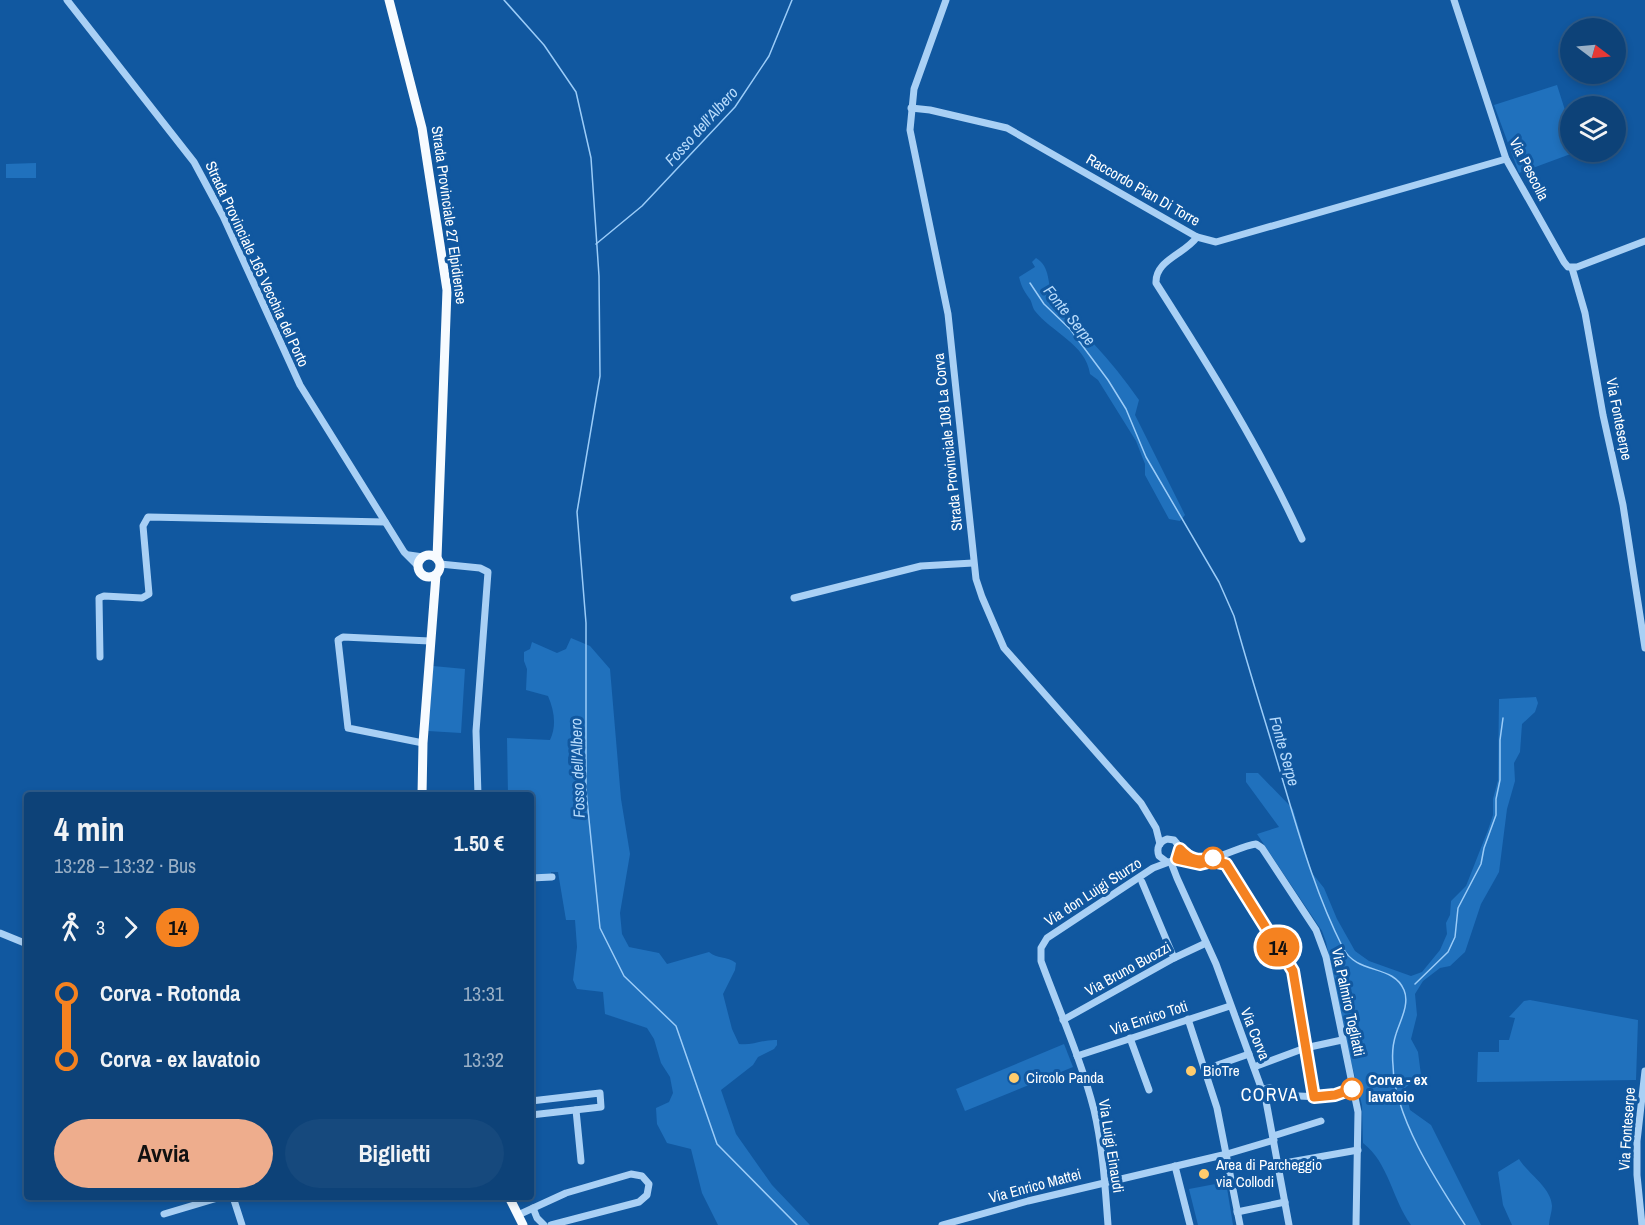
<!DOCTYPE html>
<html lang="it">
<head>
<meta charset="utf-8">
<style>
	body { margin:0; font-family:"Archivo Narrow",sans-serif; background:#16497d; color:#f1f3f6; height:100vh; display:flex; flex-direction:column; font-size:22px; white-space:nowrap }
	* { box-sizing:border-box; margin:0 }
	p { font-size:20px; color:#9ab0c6 }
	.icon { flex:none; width:33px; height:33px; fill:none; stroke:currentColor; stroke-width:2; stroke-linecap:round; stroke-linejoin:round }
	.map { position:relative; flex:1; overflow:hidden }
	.drawer { position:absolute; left:24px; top:792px; width:510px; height:408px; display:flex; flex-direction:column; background:#0d4278; border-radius:6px; box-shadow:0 3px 9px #0003,0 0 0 2px #2d5b8a }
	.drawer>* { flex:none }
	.badge { padding:0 12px; border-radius:20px; font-size:21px; line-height:39px }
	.needle { width:39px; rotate:106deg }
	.fabs { position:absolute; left:1560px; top:18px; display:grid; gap:12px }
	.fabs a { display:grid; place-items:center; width:66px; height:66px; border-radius:50%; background:#0d4278; box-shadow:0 3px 9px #0003,0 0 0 2px #2d5b8a; font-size:30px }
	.map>.badge { position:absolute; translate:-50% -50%; box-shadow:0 0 0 3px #fff }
	.legs { display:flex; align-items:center; gap:9px; height:66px; padding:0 30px; font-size:20px }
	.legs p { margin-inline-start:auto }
	.head { display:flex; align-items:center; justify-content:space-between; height:102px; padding:0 30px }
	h1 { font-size:33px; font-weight:700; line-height:45px }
	.action { display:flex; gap:12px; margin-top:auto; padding:12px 30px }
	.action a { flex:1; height:69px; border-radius:36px; background:#eead8d; color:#111; font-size:24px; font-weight:700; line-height:69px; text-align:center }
	.action a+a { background:#16497d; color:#f1f3f6 }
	ul { padding:0 30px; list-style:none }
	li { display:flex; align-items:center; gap:21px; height:66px; font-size:22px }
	li i { display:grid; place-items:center; width:9px; height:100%; margin:0 8px; background:currentColor }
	li i::after { content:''; width:15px; height:15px; margin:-8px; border:4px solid; border-radius:50%; background:#0d4278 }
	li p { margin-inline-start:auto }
	li:first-child i { background:linear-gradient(#0000 50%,currentColor 0) }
	li:last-child i { background:linear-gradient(currentColor 50%,#0000 0) }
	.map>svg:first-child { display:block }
	.green { fill:#2071bd }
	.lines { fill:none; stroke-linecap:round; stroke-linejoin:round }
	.stream { stroke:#9bccf8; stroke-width:1.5 }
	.minor { stroke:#a9d0f5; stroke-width:7 }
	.major { stroke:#f7fbff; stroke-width:9 }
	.line-1-casing { stroke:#fff; stroke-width:14 }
	.line-1 { stroke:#f58220; stroke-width:9 }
	.stop-1-dot { fill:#fff; stroke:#f58220; stroke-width:3 }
	.poi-dot { fill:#ffcc6d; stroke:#1158a0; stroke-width:2 }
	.labels { text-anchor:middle; stroke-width:6; stroke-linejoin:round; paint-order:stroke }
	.street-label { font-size:15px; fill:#fff; stroke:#1158a0 }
	.poi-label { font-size:15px; fill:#fff; stroke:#1158a0; text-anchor:start }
	.stop-label { font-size:15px; font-weight:bold; fill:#fff; stroke:#1158a0; text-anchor:start }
	.water-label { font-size:16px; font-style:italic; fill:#b6dafb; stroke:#1158a0 }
	.quarter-label { font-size:18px; letter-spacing:1.5px; fill:#fff; stroke:#1158a0 }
</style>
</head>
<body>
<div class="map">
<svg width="1645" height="1225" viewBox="0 0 1645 1225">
	<rect width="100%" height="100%" fill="#1158a0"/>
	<!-- green -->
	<g class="green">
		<polygon points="1557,85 1570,126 1570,152 1576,152 1519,173 1494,105"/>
		<polygon points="36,163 36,178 6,178 6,164"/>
		<path d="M1036,258C1051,267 1047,284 1053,299C1061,316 1080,330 1093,343C1110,361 1125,380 1139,400L1135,415L1185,515L1180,521L1169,519L1145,475V464L1136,441L1098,380L1090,374C1086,344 1051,332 1035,311C1032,307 1032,301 1029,298C1023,289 1022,288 1019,277L1035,267L1032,262Z"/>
		<path d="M571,638L590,646L610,669L621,799L630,854L620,913L622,934L629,947L659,953L667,964L709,952C717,959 727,956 736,963L735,970L723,994L732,1029L739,1044C752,1046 764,1039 777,1040V1045L774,1049L758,1057L753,1065L721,1090L736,1134L772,1185L810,1225H718L702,1193L691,1149L667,1143L657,1124L656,1108L669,1102L673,1093L670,1077L661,1063L654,1039L647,1028L605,1014L603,992L577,989L573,980L577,947L575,920H566L558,872H551V876H531V795H508L507,738L550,740C557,725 554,710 548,696L526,690L527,669L524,661V652L530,649L532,642L557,653L566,649Z"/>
		<polygon points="433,666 465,669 461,733 428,731"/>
		<path d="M1536,697L1538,703L1535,712L1522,724L1520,752L1514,763L1515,781L1507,809L1499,872L1481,904L1465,952L1450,966L1440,968L1423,981L1415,994L1417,1015L1411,1039L1418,1052L1421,1075L1405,1088L1410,1110L1431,1125L1481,1225H1411C1392,1199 1389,1163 1363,1143L1362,1105L1346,1041L1326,942L1322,931L1257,834L1279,827L1246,782V773H1258L1293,809L1312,873L1324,888L1337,919L1355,951L1369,961L1411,976L1422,972L1440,950L1447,934L1446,923L1450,915L1451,901L1466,886L1488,830L1493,815V799L1498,780L1499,699Z"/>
		<polygon points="1530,1000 1638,1020 1636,1080 1477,1082 1478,1052 1499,1052 1499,1040 1509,1040 1515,1018 1509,1017 1524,1001"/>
		<polygon points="1064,1044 1073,1067 965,1111 956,1089"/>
		<path d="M1519,1159C1528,1174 1551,1187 1552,1206C1552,1212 1549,1219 1549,1225H1512L1503,1205L1498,1172Z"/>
		<polygon points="1226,1182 1233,1225 1198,1225 1189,1189"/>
	</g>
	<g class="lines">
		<!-- stream -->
		<g class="stream">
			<polyline points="504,0 544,45 576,92 591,158 599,276 600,376 577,512 586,623 586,790 600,928 624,976 676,1026 717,1144 797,1225"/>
			<polyline points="596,244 642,206 735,107 769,56 792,0"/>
			<path d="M1030,283L1044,304L1070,329L1108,380L1126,409L1146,457L1219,582L1234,616C1249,671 1267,726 1283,781C1300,838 1316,895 1343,948C1357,975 1393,964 1404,990C1410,1004 1400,1021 1396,1034C1393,1043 1392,1055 1393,1065C1394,1117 1437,1182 1465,1225"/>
			<polyline points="1415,984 1448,952 1455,937 1458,908 1481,864 1484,848 1496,815 1496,799 1500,780 1500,740 1503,718"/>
		</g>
		<!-- minor -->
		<g class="minor">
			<polyline points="67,0 194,162 223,216 300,385 404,552 418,566"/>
			<polyline points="946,0 914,89 910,130 948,314 976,579 982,597 1004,648 1141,803 1156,828 1160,844"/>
			<polyline points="1454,0 1506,159 1564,262 1568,267 1577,267 1645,241"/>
			<polyline points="911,108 930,110 1007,128 1197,237 1216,242 1506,159"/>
			<path d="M1197,237C1184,255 1155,260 1156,283C1209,366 1261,449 1302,539"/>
			<polyline points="1572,268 1585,313 1603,415 1623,505 1645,648"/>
			<polyline points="409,555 423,557"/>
			<polyline points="440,564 480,568 488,572 476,731 478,795"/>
			<polyline points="794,598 921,566 973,563"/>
			<polyline points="100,657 99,598 104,596 142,598 149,594 143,526 148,517 385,522"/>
			<polyline points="423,743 348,728 338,640 343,637 430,641"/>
			<polyline points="1173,861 1172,865 1177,878 1216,964 1266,1101 1289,1225"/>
			<path d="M1167,862L1159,856C1156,848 1159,842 1167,839L1174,840C1180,846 1182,854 1190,858C1207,867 1238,846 1256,844L1262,848L1316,930L1326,957L1358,1112L1356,1225"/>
			<polyline points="1226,864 1293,971 1314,1097"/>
			<polyline points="531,878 552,877"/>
			<polyline points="1142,882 1174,958"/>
			<polyline points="0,933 27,944"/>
			<polyline points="1188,1019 1217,1108 1240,1225"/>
			<polyline points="1063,1020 1174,958 1206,943"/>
			<polyline points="1130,1038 1149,1090"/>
			<polyline points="1077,1056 1230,1006"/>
			<polyline points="1254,1067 1305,1048 1342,1040"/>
			<polyline points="1206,1069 1249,1054"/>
			<polyline points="1262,1089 1270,1088 1276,1095"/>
			<polyline points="1276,1095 1321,1097 1353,1089"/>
			<polyline points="531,1101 600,1093 601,1107 531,1115"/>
			<polyline points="576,1110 581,1161"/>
			<polyline points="1273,1136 1321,1121"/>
			<polyline points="1279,1164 1358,1150"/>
			<polyline points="1175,1166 1190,1225"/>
			<polyline points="233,1197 242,1225"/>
			<polyline points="533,1208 537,1218 544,1225"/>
			<polyline points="1237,1212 1285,1202"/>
			<polyline points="164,1214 221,1197"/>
			<polyline points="518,1215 566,1193 631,1174 642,1176 649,1184 647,1195 639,1202 551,1225"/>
			<polyline points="942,1225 1028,1201 1227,1154 1274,1140"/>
			<path d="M1108,1225C1105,1186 1103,1148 1094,1110C1081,1059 1059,1010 1041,961V948L1047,938L1153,868L1177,859L1180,849"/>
			<polyline points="1642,1225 1637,1175 1637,1141 1645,1071"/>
		</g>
		<!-- major -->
		<g class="major">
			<polyline points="389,0 422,128 447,290 437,558"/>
			<circle cx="429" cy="566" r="11"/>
			<polyline points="422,795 423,743 436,575"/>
			<polyline points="509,1197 523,1225"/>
		</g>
	</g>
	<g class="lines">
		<defs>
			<path id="line-1" d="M1213,858C1198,862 1190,860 1180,849L1177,859L1200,864L1212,861L1226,864L1293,971L1314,1097L1335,1095L1352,1089"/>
		</defs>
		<!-- line-1 casing -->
		<use href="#line-1" class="line-1-casing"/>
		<!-- line-1 -->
		<use href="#line-1" class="line-1"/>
	</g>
	<!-- markers -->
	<g class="stop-1-dot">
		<circle cx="1213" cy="858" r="10"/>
		<circle cx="1352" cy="1089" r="10"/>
	</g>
	<g class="poi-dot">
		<circle cx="1191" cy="1071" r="6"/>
		<circle cx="1014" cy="1078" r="6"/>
		<circle cx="1204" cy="1174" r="6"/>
	</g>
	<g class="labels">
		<!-- street labels -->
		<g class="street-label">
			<text transform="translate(1529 169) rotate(63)" y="5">Via Pescolla</text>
			<text transform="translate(1143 190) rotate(30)" y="5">Raccordo Pian Di Torre</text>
			<text transform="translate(449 215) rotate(82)" y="5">Strada Provinciale 27 Elpidiense</text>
			<text transform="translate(257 264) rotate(65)" y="5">Strada Provinciale 165 Vecchia del Porto</text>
			<text transform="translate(1619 419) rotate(79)" y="5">Via Fonteserpe</text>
			<text transform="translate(948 442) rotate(-96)" y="5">Strada Provinciale 108 La Corva</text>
			<text transform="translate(1093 892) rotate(-33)" y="5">Via don Luigi Sturzo</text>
			<text transform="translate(1128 969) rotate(-29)" y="5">Via Bruno Buozzi</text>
			<text transform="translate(1348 1002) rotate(78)" y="5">Via Palmiro Togliatti</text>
			<text transform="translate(1149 1018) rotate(-18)" y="5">Via Enrico Toti</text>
			<text transform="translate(1255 1034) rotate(68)" y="5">Via Corva</text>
			<text transform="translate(1627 1129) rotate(-86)" y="5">Via Fonteserpe</text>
			<text transform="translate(1111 1146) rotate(81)" y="5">Via Luigi Einaudi</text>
			<text transform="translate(1035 1186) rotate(-15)" y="5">Via Enrico Mattei</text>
		</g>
		<!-- poi labels -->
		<g class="poi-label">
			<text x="1203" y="1076">BioTre</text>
			<text x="1026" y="1083">Circolo Panda</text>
			<text x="1216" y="1170">Area di Parcheggio<tspan x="1216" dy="17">via Collodi</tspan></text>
		</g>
		<!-- stop labels -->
		<g class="stop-label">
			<text x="1368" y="1085">Corva - ex<tspan x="1368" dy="17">lavatoio</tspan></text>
		</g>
		<!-- water labels -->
		<g class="water-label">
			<text transform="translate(701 126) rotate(-48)" y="6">Fosso dell'Albero</text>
			<text transform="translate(1070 315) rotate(51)" y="6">Fonte Serpe</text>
			<text transform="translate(1285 751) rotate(74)" y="6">Fonte Serpe</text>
			<text transform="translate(577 768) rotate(-92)" y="6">Fosso dell'Albero</text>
		</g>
		<!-- quarter labels -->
		<g class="quarter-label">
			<text x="1270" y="1101">CORVA</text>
		</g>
	</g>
</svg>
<div class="fabs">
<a><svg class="needle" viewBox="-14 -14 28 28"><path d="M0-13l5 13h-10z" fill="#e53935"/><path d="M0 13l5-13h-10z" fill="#9ab0c6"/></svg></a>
<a><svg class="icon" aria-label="layers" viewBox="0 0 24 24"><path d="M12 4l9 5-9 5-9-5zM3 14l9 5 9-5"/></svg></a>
</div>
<b class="badge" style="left:1278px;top:947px;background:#f58220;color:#111">14</b>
<section class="drawer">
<div class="head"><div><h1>4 min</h1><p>13:28 – 13:32 · Bus</p></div><b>1.50 €</b></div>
<div class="legs"><svg class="icon" aria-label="walk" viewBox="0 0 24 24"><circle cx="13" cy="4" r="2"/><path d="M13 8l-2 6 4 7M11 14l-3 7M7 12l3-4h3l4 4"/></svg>3<svg class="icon" aria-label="forward" viewBox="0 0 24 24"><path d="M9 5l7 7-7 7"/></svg><b class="badge" style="background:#f58220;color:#111">14</b></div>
<ul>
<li><i style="color:#f58220"></i><b>Corva - Rotonda</b><p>13:31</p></li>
<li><i style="color:#f58220"></i><b>Corva - ex lavatoio</b><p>13:32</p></li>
</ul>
<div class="action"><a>Avvia</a><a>Biglietti</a></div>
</section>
</div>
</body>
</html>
